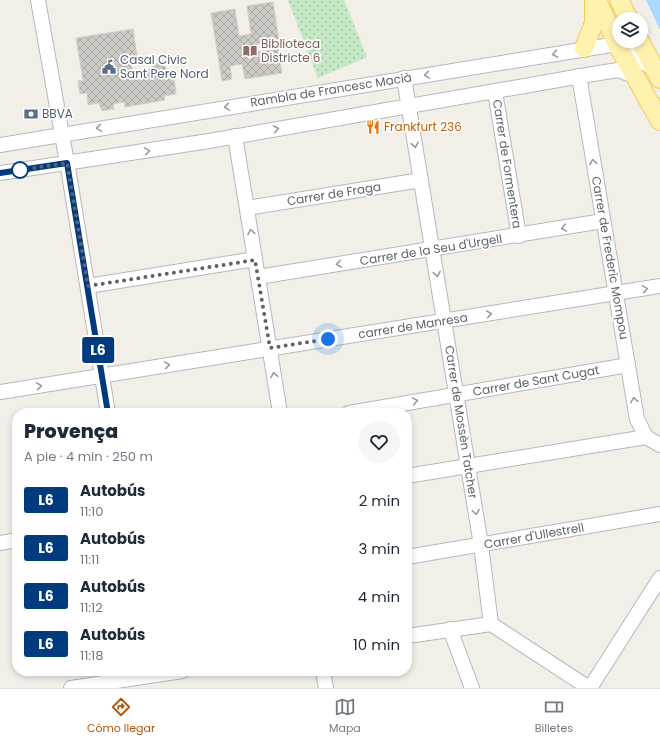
<!DOCTYPE html>
<html lang="es">
<head>
<meta charset="utf-8">
<style>
	body { margin:0; font-family:Poppins,sans-serif; background:#f6f6f7; color:#1f2937; height:100vh; display:flex; flex-direction:column; font-size:15px; white-space:nowrap }
	* { box-sizing:border-box; margin:0 }
	p { font-size:13px; color:#747a83 }
	.icon { flex:none; width:22px; height:22px; fill:none; stroke:currentColor; stroke-width:2; stroke-linecap:round; stroke-linejoin:round }
	.map { position:relative; flex:1; overflow:hidden }
	.side { position:absolute; left:12px; top:408px; width:400px; height:268px; display:flex; flex-direction:column; background:#fff; border-radius:16px; box-shadow:0 2px 6px #0003 }
	.side>* { flex:none }
	.badge { padding:0 8px; border-radius:3px; font-size:14px; line-height:26px }
	.buttons { position:absolute; left:612px; top:12px; display:grid; gap:8px }
	.buttons a { display:grid; place-items:center; width:36px; height:36px; border-radius:50%; background:#fff; box-shadow:0 2px 6px #0003; font-size:20px }
	.you { position:absolute; width:20px; height:20px; margin:-10px; border:3px solid #fff; border-radius:50%; background:#1a73e8; box-shadow:0 0 0 6px #1a73e833 }
	.map>.badge { position:absolute; translate:-50% -50%; box-shadow:0 0 0 2px #fff }
	.round { display:grid; place-items:center; flex:none; width:42px; height:42px; border-radius:21px; background:#f6f6f7 }
	.summary { display:flex; align-items:center; justify-content:space-between; height:68px; padding:0 12px }
	h1 { font-size:19px; font-weight:800; line-height:30px }
	ul { padding:0; list-style:none }
	li { display:flex; align-items:center; gap:12px; height:48px; padding:0 12px }
	li div { flex:1 }
	li b { display:block; font-size:15px }
	li em { font-style:normal }
	li .badge { min-width:44px; font-weight:700; text-align:center }
	.tabs { display:flex; justify-content:space-around; align-items:center; height:56px; border-top:1px solid #e0e1e3; background:#fff; font-size:11px; color:#747a83 }
	.tabs a { display:grid; justify-items:center; gap:2px }
	.tabs .selected { color:#b45309 }
	.map>svg:first-child { display:block }
	.grass { fill:url(#grass-dots) }
	.water { fill:#aadaff }
	.building { fill:url(#building-cross-hatch); stroke:#d6d1c6 }
	.lines { fill:none; stroke-linecap:round; stroke-linejoin:round }
	.minor-casing { stroke:#b5b8bc; stroke-width:16 }
	.major-casing { stroke:#f2c960; stroke-width:20 }
	.minor { stroke:#fff; stroke-width:14 }
	.major { stroke:#fff2af; stroke-width:18 }
	.oneway { stroke:#979a9d }
	.line-casing { stroke:#fff; stroke-width:9 }
	.line { stroke:#003b80; stroke-width:6 }
	.walk { stroke:#5f6368; stroke-width:4; stroke-dasharray:0 7.2 }
	.stop-dot { fill:#fff; stroke:#003b80; stroke-width:2 }
	.labels { text-anchor:middle; stroke-width:3.5; stroke-linejoin:round; paint-order:stroke }
	.education-label { font-size:12px; fill:#785e54; stroke:#fff; text-anchor:start }
	.service-label { font-size:12px; fill:#4e5e75; stroke:#fff; text-anchor:start }
	.street-label { font-size:12px; fill:#5f6368; stroke:#fff }
	.food-label { font-size:12px; fill:#c56008; stroke:#fff; text-anchor:start }
</style>
</head>
<body>
<div class="map">
<svg width="660" height="688" viewBox="0 0 660 688">
	<defs>
		<pattern id="grass-dots" width="8" height="8" patternUnits="userSpaceOnUse"><rect width="8" height="8" fill="#c5e8c5"/><path d="M2 2h.1M6 6h.1" fill="none" stroke="#a3c0a4" stroke-width="1.8" stroke-linecap="round"/></pattern>
		<pattern id="building-cross-hatch" width="8" height="8" patternUnits="userSpaceOnUse"><rect width="8" height="8" fill="#cccac5"/><path d="M0 0l8 8M0 8l8-8" fill="none" stroke="#a9a8a4"/></pattern>
	</defs>
	<rect width="100%" height="100%" fill="#f1efe8"/>
	<!-- grass -->
	<polygon class="grass" points="288,0 344,0 367,57 318,78"/>
	<!-- water -->
	<polygon class="water" points="646,0 660,0 660,30"/>
	<!-- building -->
	<g class="building">
		<polygon points="273,2 279,41 257,44 258,52 278,49 282,73 245,79 242,64 230,66 232,79 222,81 211,13 235,9 239,36 251,34 247,6"/>
		<polygon points="133,29 138,62 131,63 133,73 147,71 160,61 174,78 176,94 164,96 165,100 125,107 124,102 113,104 114,109 102,111 99,103 88,105 87,93 80,94 78,81 83,80 76,38"/>
	</g>
	<g class="lines">
		<defs>
			<g id="minor">
				<polyline points="38,0 69,174 108,413"/>
				<polyline points="579,76 637,419 646,437"/>
				<polyline points="404,78 481,545 491,624"/>
				<polyline points="495,92 519,236"/>
				<polyline points="235,136 280,413"/>
				<polyline points="0,145 617,44 655,70"/>
				<polyline points="0,173 209,141 587,75 618,70 634,76"/>
				<polyline points="247,208 421,180"/>
				<polyline points="258,277 603,221"/>
				<polyline points="88,286 255,259"/>
				<polyline points="0,392 660,286"/>
				<polyline points="349,413 628,365"/>
				<polyline points="646,437 660,445"/>
				<polyline points="407,476 646,437"/>
				<polyline points="0,543 17,540"/>
				<polyline points="407,557 660,514"/>
				<polyline points="491,624 589,688"/>
				<polyline points="450,629 472,688"/>
				<polyline points="407,636 491,624"/>
				<polyline points="323,671 326,688"/>
				<polyline points="71,688 182,671"/>
				<polyline points="590,688 660,578"/>
			</g>
			<g id="major">
				<polyline points="597,0 617,44 660,121"/>
				<polyline points="619,0 629,19"/>
				<polyline points="640,41 660,79"/>
				<polyline points="584,48 594,23 594,0"/>
			</g>
		</defs>
		<!-- minor casing -->
		<use href="#minor" class="minor-casing"/>
		<!-- major casing -->
		<use href="#major" class="major-casing"/>
		<!-- minor -->
		<use href="#minor" class="minor"/>
		<!-- major -->
		<use href="#major" class="major"/>
	</g>
	<!-- one-way arrows -->
	<defs><path id="oneway-chevron" d="M-2-3.5L2.5 0L-2 3.5" fill="none" stroke-width="1.6" stroke-linecap="round" stroke-linejoin="round"/></defs>
	<g class="oneway">
		<use href="#oneway-chevron" transform="translate(555 54) rotate(170)"/>
		<use href="#oneway-chevron" transform="translate(427 75) rotate(171)"/>
		<use href="#oneway-chevron" transform="translate(227 107) rotate(171)"/>
		<use href="#oneway-chevron" transform="translate(99 128) rotate(171)"/>
		<use href="#oneway-chevron" transform="translate(276 129) rotate(-10)"/>
		<use href="#oneway-chevron" transform="translate(415 145) rotate(80)"/>
		<use href="#oneway-chevron" transform="translate(147 151) rotate(-9)"/>
		<use href="#oneway-chevron" transform="translate(593 162) rotate(-99)"/>
		<use href="#oneway-chevron" transform="translate(564 228) rotate(170)"/>
		<use href="#oneway-chevron" transform="translate(251 232) rotate(-99)"/>
		<use href="#oneway-chevron" transform="translate(339 264) rotate(171)"/>
		<use href="#oneway-chevron" transform="translate(437 274) rotate(80)"/>
		<use href="#oneway-chevron" transform="translate(645 289) rotate(-9)"/>
		<use href="#oneway-chevron" transform="translate(489 314) rotate(-9)"/>
		<use href="#oneway-chevron" transform="translate(167 365) rotate(-9)"/>
		<use href="#oneway-chevron" transform="translate(274 375) rotate(-99)"/>
		<use href="#oneway-chevron" transform="translate(39 386) rotate(-9)"/>
		<use href="#oneway-chevron" transform="translate(634 400) rotate(-99)"/>
		<use href="#oneway-chevron" transform="translate(415 401) rotate(-10)"/>
		<use href="#oneway-chevron" transform="translate(476 512) rotate(81)"/>
	</g>
	<g class="lines">
		<defs>
			<polyline id="line" points="0,173 67,163 108,413"/>
		</defs>
		<!-- line casing -->
		<use href="#line" class="line-casing"/>
		<!-- line -->
		<use href="#line" class="line"/>
		<!-- walk -->
		<polyline class="walk" points="20,170 67,163 88,286 255,260 270,348 328,339"/>
	</g>
	<!-- icons -->
	<defs>
		<symbol id="library-bare" viewBox="-9 -9 18 18"><path d="M-6-4Q-3-5.5-.7-3.5V5Q-3 3-6 4ZM6-4Q3-5.5 .7-3.5V5Q3 3 6 4Z" fill="#8d6e63" stroke="#fff" stroke-width="2.5" paint-order="stroke"/></symbol>
		<symbol id="civic-bare" viewBox="-9 -9 18 18"><path d="M-.6-6.5H3V-4.5H.6V-3L4-1V1h2V6H-6V1h2V-1L-.6-3ZM-1.2 2.5V6h2.4V2.5Z" fill="#5c6f8a" stroke="#fff" stroke-width="2.5" paint-order="stroke"/></symbol>
		<symbol id="bank-bare" viewBox="-9 -9 18 18"><path d="M-6-4H6V4H-6ZM0-2.3a2.3 2.3 0 1 0 0 4.6a2.3 2.3 0 1 0 0-4.6Z" fill="#5c6f8a" stroke="#fff" stroke-width="2.5" paint-order="stroke"/></symbol>
		<symbol id="restaurant-bare" viewBox="-9 -9 18 18"><path d="M-5-6h1v4h1v-4h1v4h1v-4h1v5L-1.5 .5V6h-2V.5L-5-1ZM5-6V6H3V1.5H1.5Q1.5-4 5-6Z" fill="#e8710a" stroke="#fff" stroke-width="2.5" paint-order="stroke"/></symbol>
	</defs>
	<g fill-rule="evenodd">
		<use href="#library-bare" x="240" y="41" width="20" height="20"/>
		<use href="#civic-bare" x="99" y="57" width="20" height="20"/>
		<use href="#bank-bare" x="21" y="104" width="20" height="20"/>
		<use href="#restaurant-bare" x="363" y="117" width="20" height="20"/>
	</g>
	<!-- markers -->
	<circle class="stop-dot" cx="20" cy="170" r="8"/>
	<g class="labels">
		<!-- education labels -->
		<g class="education-label">
			<text x="261" y="48">Biblioteca<tspan x="261" dy="14">Districte 6</tspan></text>
		</g>
		<!-- service labels -->
		<g class="service-label">
			<text x="120" y="64">Casal Civic<tspan x="120" dy="14">Sant Pere Nord</tspan></text>
			<text x="42" y="118">BBVA</text>
		</g>
		<!-- street labels -->
		<g class="street-label">
			<text transform="translate(331 90) rotate(-9)" y="4">Rambla de Francesc Macià</text>
			<text transform="translate(507 164) rotate(81)" y="4">Carrer de Formentera</text>
			<text transform="translate(334 194) rotate(-9)" y="4">Carrer de Fraga</text>
			<text transform="translate(431 250) rotate(-9)" y="4">Carrer de la Seu d'Urgell</text>
			<text transform="translate(610 258) rotate(80)" y="4">Carrer de Frederic Mompou</text>
			<text transform="translate(413 326) rotate(-9)" y="4">carrer de Manresa</text>
			<text transform="translate(536 381) rotate(-10)" y="4">Carrer de Sant Cugat</text>
			<text transform="translate(461 422) rotate(81)" y="4">Carrer de Mossèn Tatcher</text>
			<text transform="translate(534 536) rotate(-10)" y="4">Carrer d'Ullestrell</text>
		</g>
		<!-- food labels -->
		<g class="food-label">
			<text x="384" y="131">Frankfurt 236</text>
		</g>
	</g>
</svg>
<div class="buttons">
<a><svg class="icon" aria-label="layers" viewBox="0 0 24 24"><path d="M12 4l9 5-9 5-9-5zM3 14l9 5 9-5"/></svg></a>
</div>
<div class="you" style="left:328px;top:339px"></div>
<b class="badge" style="left:98px;top:350px;background:#003b80;color:#fff">L6</b>
<section class="side">
<div class="summary"><div><h1>Provença</h1><p>A pie · 4 min · 250 m</p></div><a class="round"><svg class="icon" aria-label="heart" viewBox="0 0 24 24"><path d="M12 20l-8-8c-3-5 5-10 8-4 3-6 11-1 8 4z"/></svg></a></div>
<ul>
<li><span class="badge" style="background:#003b80;color:#fff">L6</span><div><b>Autobús</b><p>11:10</p></div><em>2 min</em></li>
<li><span class="badge" style="background:#003b80;color:#fff">L6</span><div><b>Autobús</b><p>11:11</p></div><em>3 min</em></li>
<li><span class="badge" style="background:#003b80;color:#fff">L6</span><div><b>Autobús</b><p>11:12</p></div><em>4 min</em></li>
<li><span class="badge" style="background:#003b80;color:#fff">L6</span><div><b>Autobús</b><p>11:18</p></div><em>10 min</em></li>
</ul>
</section>
</div>
<nav class="tabs">
<a class="selected"><svg class="icon" aria-label="directions" viewBox="0 0 24 24"><path d="M12 3l9 9-9 9-9-9zM9 14v-3h6M13 9l2 2-2 2"/></svg>Cómo llegar</a>
<a><svg class="icon" aria-label="map" viewBox="0 0 24 24"><path d="M3 6l6-2 6 2 6-2v14l-6 2-6-2-6 2zM9 4v14M15 6v14"/></svg>Mapa</a>
<a><svg class="icon" aria-label="tickets" viewBox="0 0 24 24"><path d="M3 7h18v10H3zM15 7v10"/></svg>Billetes</a>
</nav>
</body>
</html>
